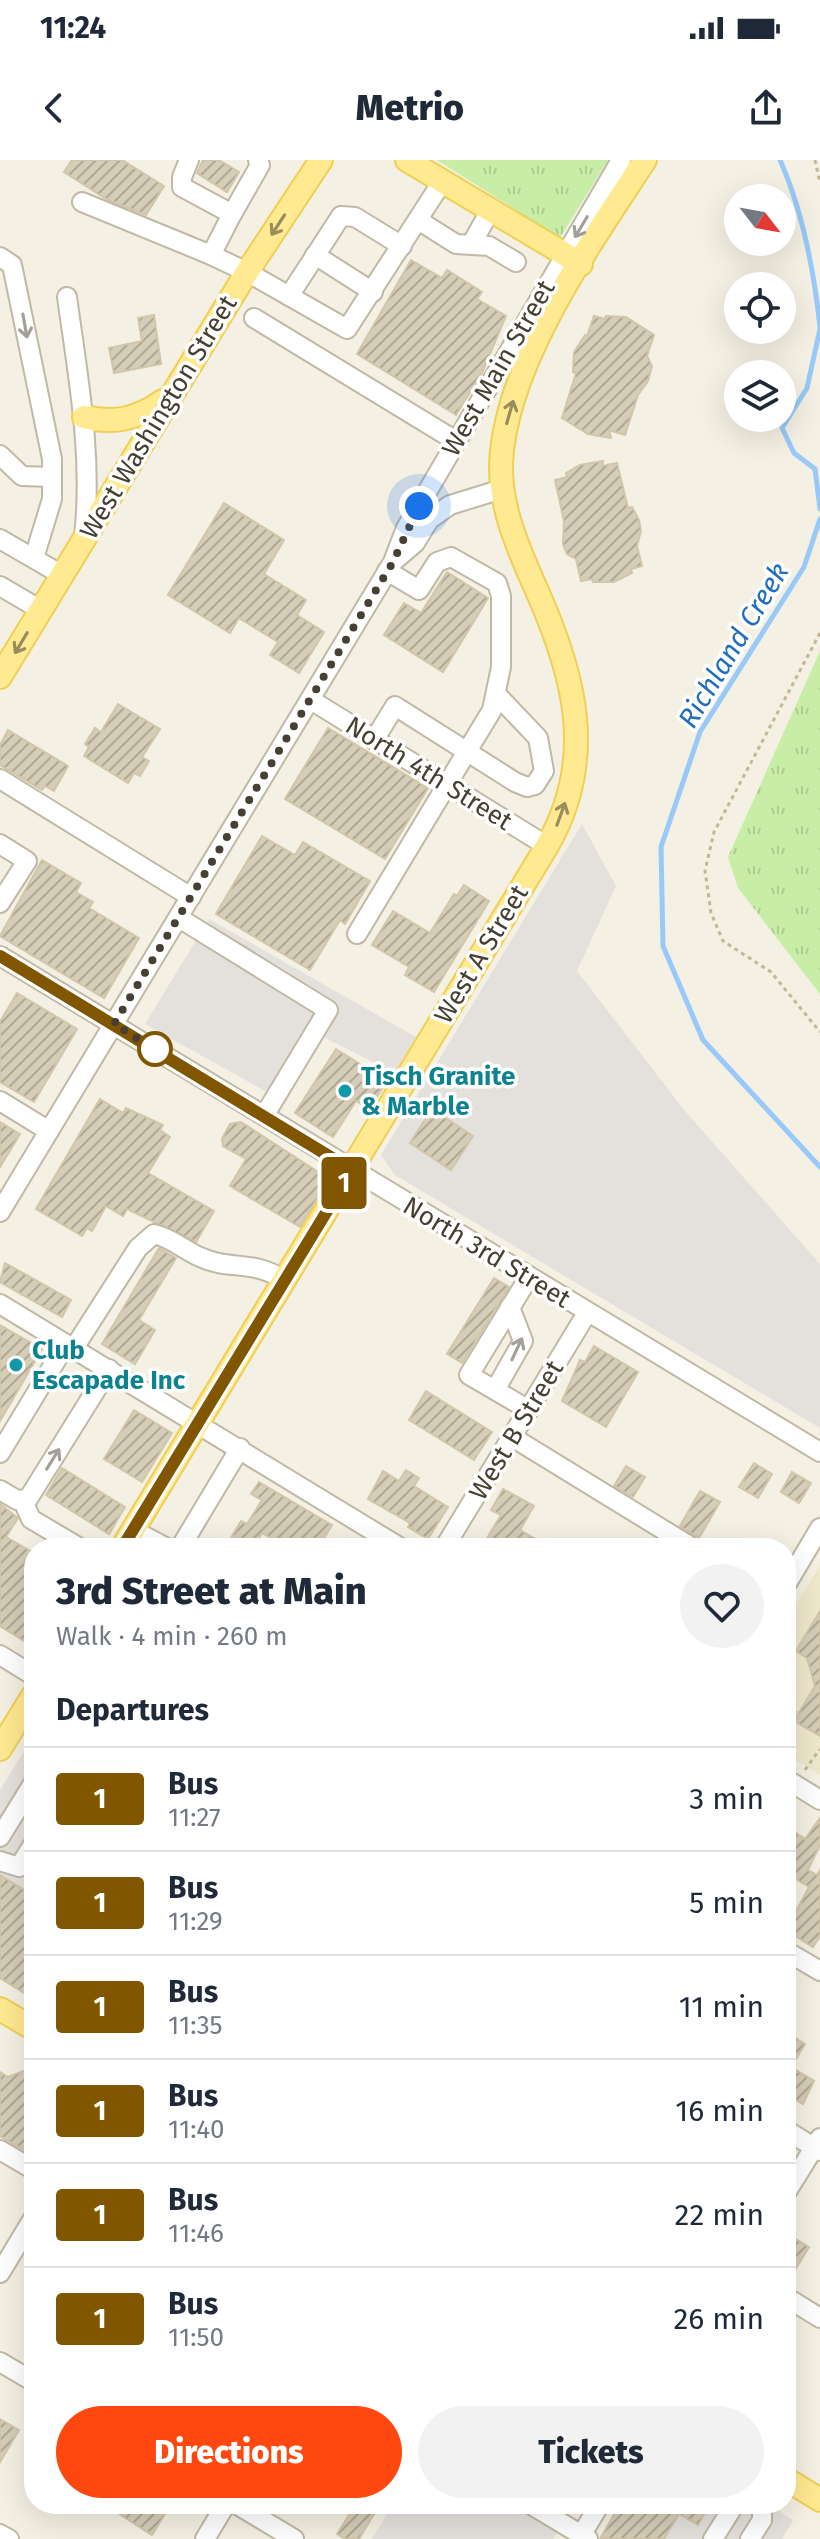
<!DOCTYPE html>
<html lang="en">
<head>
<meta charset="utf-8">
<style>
	body { margin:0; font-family:"Fira Sans",sans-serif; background:#f2f2f3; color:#1f2937; height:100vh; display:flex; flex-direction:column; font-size:30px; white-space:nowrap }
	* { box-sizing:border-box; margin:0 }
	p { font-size:26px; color:#747a83 }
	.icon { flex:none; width:44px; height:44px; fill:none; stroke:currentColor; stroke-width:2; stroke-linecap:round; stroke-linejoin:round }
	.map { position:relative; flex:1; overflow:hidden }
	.panel { position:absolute; left:24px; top:1378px; width:772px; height:976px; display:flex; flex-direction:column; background:#fff; border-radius:32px; box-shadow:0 8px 32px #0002 }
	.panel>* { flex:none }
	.badge { padding:0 16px; border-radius:6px; font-size:28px; line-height:52px }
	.needle { width:52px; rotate:121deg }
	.controls { position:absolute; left:724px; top:24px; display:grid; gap:16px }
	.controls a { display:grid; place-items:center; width:72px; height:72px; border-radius:50%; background:#fff; box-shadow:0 8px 32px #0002; font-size:40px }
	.you { position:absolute; width:40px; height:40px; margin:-20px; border:6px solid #fff; border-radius:50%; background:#1a73e8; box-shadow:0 0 0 12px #1a73e833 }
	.map>.badge { position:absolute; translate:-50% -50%; box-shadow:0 0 0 4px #fff }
	h2 { padding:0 32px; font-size:30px; line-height:72px }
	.round { display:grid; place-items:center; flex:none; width:84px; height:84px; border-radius:42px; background:#f2f2f3 }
	.head { display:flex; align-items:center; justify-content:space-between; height:136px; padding:0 32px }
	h1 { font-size:38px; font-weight:800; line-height:60px }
	.button { display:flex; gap:16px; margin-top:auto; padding:16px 32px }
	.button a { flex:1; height:92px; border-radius:48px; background:#ff480f; color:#fff; font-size:32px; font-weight:800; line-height:92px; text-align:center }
	.button a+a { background:#f2f2f3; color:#1f2937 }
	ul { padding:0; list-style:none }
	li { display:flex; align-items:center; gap:24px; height:104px; padding:0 32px; border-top:2px solid #e0e1e3 }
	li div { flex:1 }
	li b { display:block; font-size:30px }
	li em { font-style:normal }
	li .badge { min-width:88px; font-weight:700; text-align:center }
	.status { display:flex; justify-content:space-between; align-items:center; height:56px; padding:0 40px; background:#fff; direction:ltr }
	.status svg { height:22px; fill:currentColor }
	header { display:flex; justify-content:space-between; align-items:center; height:104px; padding:0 32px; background:#fff; font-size:36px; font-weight:800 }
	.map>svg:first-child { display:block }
	.education { fill:#efe8cc }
	.park { fill:url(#park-tufts) }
	.parking { fill:#e4e1dd }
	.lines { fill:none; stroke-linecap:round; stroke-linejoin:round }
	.stream { stroke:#98c9f8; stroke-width:5 }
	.building { fill:url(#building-hatch); stroke:#d2c6aa; stroke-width:2 }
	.minor-casing { stroke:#c0b9a5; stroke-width:22 }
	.major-casing { stroke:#f0cf55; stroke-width:26 }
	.path { stroke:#c3b795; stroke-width:3; stroke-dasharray:4 4; stroke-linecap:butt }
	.minor { stroke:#fff; stroke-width:18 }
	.major { stroke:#ffe991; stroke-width:22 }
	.oneway { stroke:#998c5d }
	.oneway2 { stroke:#a2a099 }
	.line-casing { stroke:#fff; stroke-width:18 }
	.line { stroke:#815601; stroke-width:12 }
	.walk { stroke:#464033; stroke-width:8; stroke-dasharray:0 14.4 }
	.stop-dot { fill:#fff; stroke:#815601; stroke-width:4 }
	.culture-dot { fill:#0f9aa8; stroke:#fff; stroke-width:3 }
	.labels { text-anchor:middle; stroke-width:7; stroke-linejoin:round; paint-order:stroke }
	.street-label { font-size:26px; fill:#464033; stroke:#fff }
	.culture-label { font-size:26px; font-weight:bold; fill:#0d838f; stroke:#fff; text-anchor:start }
	.water-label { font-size:28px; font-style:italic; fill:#216ebd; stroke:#fff }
</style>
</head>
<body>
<div class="status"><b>11:24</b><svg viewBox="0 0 49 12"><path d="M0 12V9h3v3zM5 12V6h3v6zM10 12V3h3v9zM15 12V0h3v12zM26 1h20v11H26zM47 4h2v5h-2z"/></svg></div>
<header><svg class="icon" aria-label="back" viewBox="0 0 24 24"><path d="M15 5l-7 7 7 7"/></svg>Metrio<svg class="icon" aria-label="share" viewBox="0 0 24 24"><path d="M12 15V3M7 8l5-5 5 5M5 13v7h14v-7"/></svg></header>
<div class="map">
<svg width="820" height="2379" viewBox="0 0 820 2379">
	<defs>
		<pattern id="park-tufts" width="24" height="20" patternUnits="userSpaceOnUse" patternTransform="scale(2)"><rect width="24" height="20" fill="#c8eda7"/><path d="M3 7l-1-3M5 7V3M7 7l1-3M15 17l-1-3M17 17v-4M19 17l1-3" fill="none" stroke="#adcc90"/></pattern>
		<pattern id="building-hatch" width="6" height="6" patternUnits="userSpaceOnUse" patternTransform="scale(2)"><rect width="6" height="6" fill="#d6cdb8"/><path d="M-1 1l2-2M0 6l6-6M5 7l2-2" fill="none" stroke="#afa896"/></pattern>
	</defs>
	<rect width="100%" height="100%" fill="#f4f0e3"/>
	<!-- education -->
	<polygon class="education" points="820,1405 820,1615 786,1594 786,1461"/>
	<!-- park -->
	<g class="park">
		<polygon points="437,0 608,0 560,78"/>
		<polygon points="820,491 820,834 738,728 728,697"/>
	</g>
	<!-- parking -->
	<g class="parking">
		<polygon points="582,664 616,726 577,811 685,951 820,1104 820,1268 395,1015 381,995"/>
		<polygon points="209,759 416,877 395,913 321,876 283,941 145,864"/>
		<polygon points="34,1575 34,1725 29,1733 0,1715 0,1630"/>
		<polygon points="393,2344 519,2344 560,2369 553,2379 372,2379"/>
		<polygon points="710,2344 768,2344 793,2360 782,2379 664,2379 679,2354 698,2365"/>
	</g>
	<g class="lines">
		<!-- stream -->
		<g class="stream">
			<path d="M780,0C803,52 814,111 820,167"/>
			<polyline points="820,169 807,228 782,268 794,293 815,309 820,349"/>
			<polyline points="820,359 804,407 700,572 661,687 663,786 703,880 820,1007"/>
		</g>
	</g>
	<!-- building -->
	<g class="building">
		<polygon points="72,0 122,0 164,26 146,55 108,40 64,12"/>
		<polygon points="203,0 219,0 239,12 227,32 197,13"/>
		<polygon points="411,100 442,118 447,110 482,132 477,139 506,156 482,213 456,255 357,194"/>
		<polygon points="154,155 161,204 114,213 109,188 142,181 138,158"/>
		<polygon points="594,156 605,159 606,156 626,157 654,175 647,196 652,206 648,221 638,235 625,275 609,270 611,278 588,274 562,258 576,213 573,212 574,192 585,175 587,176"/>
		<polygon points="603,301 602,306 617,303 628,348 632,347 639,360 641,371 637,386 642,406 631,409 632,413 614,422 593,422 592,419 581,421 576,399 567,394 563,384 564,361 555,320 567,317 566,313 580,305"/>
		<polygon points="224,343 284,380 264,414 306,440 297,455 324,472 299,513 270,495 278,482 239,458 230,473 168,435"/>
		<polygon points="447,412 488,438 443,512 384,475 404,443 421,453"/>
		<polygon points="118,544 160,569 142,597 149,601 140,616 134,613 128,623 84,596 89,587 85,584 95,568 101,572"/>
		<polygon points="328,568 428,628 385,699 285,639"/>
		<polygon points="8,570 68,606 54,631 45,626 42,630 0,605 0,585"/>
		<polygon points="262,676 295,695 303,682 370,721 345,764 340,760 310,810 216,754"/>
		<polygon points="42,700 81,723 76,732 93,742 89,748 139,778 104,838 0,776"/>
		<polygon points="464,725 489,741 434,832 405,815 409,807 372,785 393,751 430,773 454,734 457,736"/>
		<polygon points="17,833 77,869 34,942 0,922 0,862"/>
		<polygon points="336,889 387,921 369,949 356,941 333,977 295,953"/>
		<polygon points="100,939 123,953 126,948 163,965 160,970 170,977 148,1013 214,1051 196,1082 127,1049 123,1056 106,1046 92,1071 87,1068 82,1076 36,1049"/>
		<polygon points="432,949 473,976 451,1010 410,983"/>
		<polygon points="0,962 20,974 0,1007"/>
		<polygon points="241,962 329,1019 300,1067 230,1026 246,999 223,986 222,979 230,964"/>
		<polygon points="159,1088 176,1098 139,1160 155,1170 135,1204 102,1184"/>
		<polygon points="5,1103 71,1140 62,1157 0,1122"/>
		<polygon points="494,1118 509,1127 462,1203 447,1194"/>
		<polygon points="0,1165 42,1189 0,1261"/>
		<polygon points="594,1186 638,1212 606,1267 562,1241 580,1200 585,1202"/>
		<polygon points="426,1231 492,1272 474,1300 409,1260"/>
		<polygon points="134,1250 172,1273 142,1322 104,1299"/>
		<polygon points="754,1303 772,1314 758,1338 739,1327"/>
		<polygon points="626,1306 645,1317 633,1337 614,1326"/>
		<polygon points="62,1308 125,1347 109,1374 46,1335"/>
		<polygon points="406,1310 419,1318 414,1326 448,1347 428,1379 408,1367 410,1363 368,1339 383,1311 399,1321"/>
		<polygon points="792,1312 811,1323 799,1343 781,1332"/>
		<polygon points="259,1322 332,1365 318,1388 287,1388 262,1373 253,1388 225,1388 241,1361 247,1364 262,1340 251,1334"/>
		<polygon points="503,1329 534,1346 520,1370 534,1378 528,1388 488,1388 491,1383 486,1380 501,1355 491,1350"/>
		<polygon points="700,1331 720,1342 699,1378 680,1366"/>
		<polygon points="0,1344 18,1358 6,1377 34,1393 34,1487 0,1466"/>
		<polygon points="820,1451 820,1576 794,1561 815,1526 807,1498 796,1491"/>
		<polygon points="820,1658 820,1685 808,1710 817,1715 820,1710 820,1776 813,1787 786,1770 809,1727 786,1713 786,1666 805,1679"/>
		<polygon points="0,1715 34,1736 34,1839 0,1818"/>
		<polygon points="786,1872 805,1884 791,1907 814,1921 803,1944 786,1934"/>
		<polygon points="34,1907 34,1996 0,1976 0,1912 8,1917"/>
		<polygon points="786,2073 809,2087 786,2125"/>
		<polygon points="0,2259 19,2270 0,2302"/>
		<polygon points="104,2344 171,2344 152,2375"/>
		<polygon points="356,2344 380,2344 359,2379 345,2379 337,2374"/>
		<polygon points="620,2344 710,2344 698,2365 679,2354 664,2379 600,2379"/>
	</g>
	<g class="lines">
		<defs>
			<g id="minor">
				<polyline points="82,42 211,95 232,54 182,27 182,17 189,0"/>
				<polyline points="232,54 260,5 258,0"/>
				<polyline points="418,60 456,84 489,86 516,102"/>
				<polyline points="472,83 490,51"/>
				<polyline points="211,95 247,112 347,169 442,22"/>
				<polyline points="315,95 373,132"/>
				<polyline points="0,97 12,105 52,299 52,339 34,398"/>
				<polyline points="289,136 341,56 355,57 402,86"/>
				<path d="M67,137C78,217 93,295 84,376"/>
				<polyline points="254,158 456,281"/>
				<polyline points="0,295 22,316 52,317"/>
				<polyline points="0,379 62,415"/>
				<polyline points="395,400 415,383 429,360 450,345 502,329"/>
				<polyline points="0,426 41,450"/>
				<polyline points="311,540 547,686"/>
				<polyline points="374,580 395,546 515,622 527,627 535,625 544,611 538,578 497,535"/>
				<polyline points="0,619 191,737"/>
				<polyline points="0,684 27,701 0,743"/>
				<polyline points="179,758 328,850 264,956"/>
				<polyline points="357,774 492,550 501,507 501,436 497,423 451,397 437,402 419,430 387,411"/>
				<polyline points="0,796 820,1292"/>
				<polyline points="0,941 49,971"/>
				<polyline points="0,1052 393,402 406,368 621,0"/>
				<polyline points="529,1117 469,1215 529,1250"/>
				<polyline points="0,1144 401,1388"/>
				<path d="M74,1188L138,1088L154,1074C172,1078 184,1090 200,1097C230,1111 252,1099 284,1120"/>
				<polyline points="495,1230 523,1181 510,1147"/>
				<polyline points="512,1277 693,1388"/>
				<polyline points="0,1293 66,1184"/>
				<polyline points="0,1330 17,1340 28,1339 109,1209"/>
				<polyline points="23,1341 31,1359 80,1388"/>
				<polyline points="133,1370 167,1388"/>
				<polyline points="180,1388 240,1288"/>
				<polyline points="444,1388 587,1153"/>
				<polyline points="786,1425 820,1368"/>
				<polyline points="0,1495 34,1516"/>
				<polyline points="786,1619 820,1640"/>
				<polyline points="0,1677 34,1622"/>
				<polyline points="0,1701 19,1707 34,1683"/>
				<polyline points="786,1791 820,1811"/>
				<polyline points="786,1970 820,1991"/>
				<polyline points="0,1990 34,2010"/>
				<polyline points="786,2033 820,1978"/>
				<polyline points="0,2113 34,2057"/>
				<polyline points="786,2137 820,2158"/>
				<polyline points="0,2202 34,2222"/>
				<polyline points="236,2344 294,2379"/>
				<polyline points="530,2344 588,2379"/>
				<polyline points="0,2374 9,2379"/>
				<polyline points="205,2379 226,2344"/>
				<polyline points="579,2379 600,2344"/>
				<polyline points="713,2379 735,2344"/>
				<polyline points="750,2379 762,2360 762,2344"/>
			</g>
			<g id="major">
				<polyline points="407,0 581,104"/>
				<path d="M84,257C115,264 137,259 163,241"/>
				<polyline points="0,517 247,112 321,0"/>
				<path d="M122,1388L547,686C597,599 575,516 537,431C519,390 500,349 501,304C505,203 591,83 645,0"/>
				<polyline points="0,1589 34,1534"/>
				<polyline points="0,1849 34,1869"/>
				<polyline points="786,2319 820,2340"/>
			</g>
		</defs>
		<!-- minor casing -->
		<use href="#minor" class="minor-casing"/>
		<!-- major casing -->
		<use href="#major" class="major-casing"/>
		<!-- path -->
		<g class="path">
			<polyline points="815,0 820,23"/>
			<polyline points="820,473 714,672 705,711 711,753 723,781 771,812 820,872"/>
			<polyline points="790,1519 794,1518"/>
			<polyline points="786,1539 796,1545"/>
			<polyline points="786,1568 797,1549"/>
			<polyline points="805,1610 820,1589"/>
		</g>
		<!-- minor -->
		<use href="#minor" class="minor"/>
		<!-- major -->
		<use href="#major" class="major"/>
	</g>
	<!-- one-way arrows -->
	<defs><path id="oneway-shaft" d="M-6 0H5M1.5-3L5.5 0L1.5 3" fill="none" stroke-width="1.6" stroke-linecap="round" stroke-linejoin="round" transform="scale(2)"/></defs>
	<g class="oneway">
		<use href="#oneway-shaft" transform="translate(278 65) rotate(123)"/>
		<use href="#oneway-shaft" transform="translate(510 252) rotate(-74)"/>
		<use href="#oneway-shaft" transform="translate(21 483) rotate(121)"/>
		<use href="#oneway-shaft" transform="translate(561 654) rotate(-70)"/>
	</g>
	<g class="oneway2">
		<use href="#oneway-shaft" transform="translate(581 67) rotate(121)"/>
		<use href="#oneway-shaft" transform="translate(25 166) rotate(80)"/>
		<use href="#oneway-shaft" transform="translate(517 1189) rotate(-65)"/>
		<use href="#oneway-shaft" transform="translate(53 1299) rotate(-58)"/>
	</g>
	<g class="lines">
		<defs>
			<polyline id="line" points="0,796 352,1010 122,1388"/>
		</defs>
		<!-- line casing -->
		<use href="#line" class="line-casing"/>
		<!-- line -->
		<use href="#line" class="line"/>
		<!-- walk -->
		<polyline class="walk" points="155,889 164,895 114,864 393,402 419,346"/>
	</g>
	<!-- markers -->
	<circle class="stop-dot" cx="155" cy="889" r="16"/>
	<g class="culture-dot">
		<circle cx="345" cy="931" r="8"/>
		<circle cx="16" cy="1205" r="8"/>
	</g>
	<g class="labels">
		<!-- street labels -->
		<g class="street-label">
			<text transform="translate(498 208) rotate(-60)" y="9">West Main Street</text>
			<text transform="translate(158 257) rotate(-59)" y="9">West Washington Street</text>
			<text transform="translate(429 613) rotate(32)" y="9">North 4th Street</text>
			<text transform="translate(481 794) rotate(-59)" y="9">West A Street</text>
			<text transform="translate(487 1092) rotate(31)" y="9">North 3rd Street</text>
			<text transform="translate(516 1270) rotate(-59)" y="9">West B Street</text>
		</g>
		<!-- culture labels -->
		<g class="culture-label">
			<text x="361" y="925">Tisch Granite<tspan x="361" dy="30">&amp; Marble</tspan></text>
			<text x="32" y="1199">Club<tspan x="32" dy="30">Escapade Inc</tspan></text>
		</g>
		<!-- water labels -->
		<g class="water-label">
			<text transform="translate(733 485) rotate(-59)" y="10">Richland Creek</text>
		</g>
	</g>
</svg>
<div class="controls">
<a><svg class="needle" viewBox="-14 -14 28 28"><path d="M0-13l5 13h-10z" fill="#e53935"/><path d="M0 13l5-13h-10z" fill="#747a83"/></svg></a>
<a><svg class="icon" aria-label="locate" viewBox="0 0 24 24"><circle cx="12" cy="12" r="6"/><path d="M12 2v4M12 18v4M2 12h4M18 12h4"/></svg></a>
<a><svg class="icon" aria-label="layers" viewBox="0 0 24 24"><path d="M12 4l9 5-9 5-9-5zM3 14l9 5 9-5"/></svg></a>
</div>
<div class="you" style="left:419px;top:346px"></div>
<b class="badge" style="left:344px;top:1023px;background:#815601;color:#fff">1</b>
<section class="panel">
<div class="head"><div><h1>3rd Street at Main</h1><p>Walk · 4 min · 260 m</p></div><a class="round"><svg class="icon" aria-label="heart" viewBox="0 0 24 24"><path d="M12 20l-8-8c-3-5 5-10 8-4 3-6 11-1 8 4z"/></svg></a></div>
<h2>Departures</h2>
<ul>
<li><span class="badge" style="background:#815601;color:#fff">1</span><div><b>Bus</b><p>11:27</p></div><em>3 min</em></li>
<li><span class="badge" style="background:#815601;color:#fff">1</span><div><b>Bus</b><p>11:29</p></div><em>5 min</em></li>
<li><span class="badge" style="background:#815601;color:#fff">1</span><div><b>Bus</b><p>11:35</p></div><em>11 min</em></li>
<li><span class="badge" style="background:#815601;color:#fff">1</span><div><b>Bus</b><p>11:40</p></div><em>16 min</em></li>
<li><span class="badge" style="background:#815601;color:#fff">1</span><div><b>Bus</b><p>11:46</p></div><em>22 min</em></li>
<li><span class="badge" style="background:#815601;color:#fff">1</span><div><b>Bus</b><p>11:50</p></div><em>26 min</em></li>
</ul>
<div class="button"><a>Directions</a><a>Tickets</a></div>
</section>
</div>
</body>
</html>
